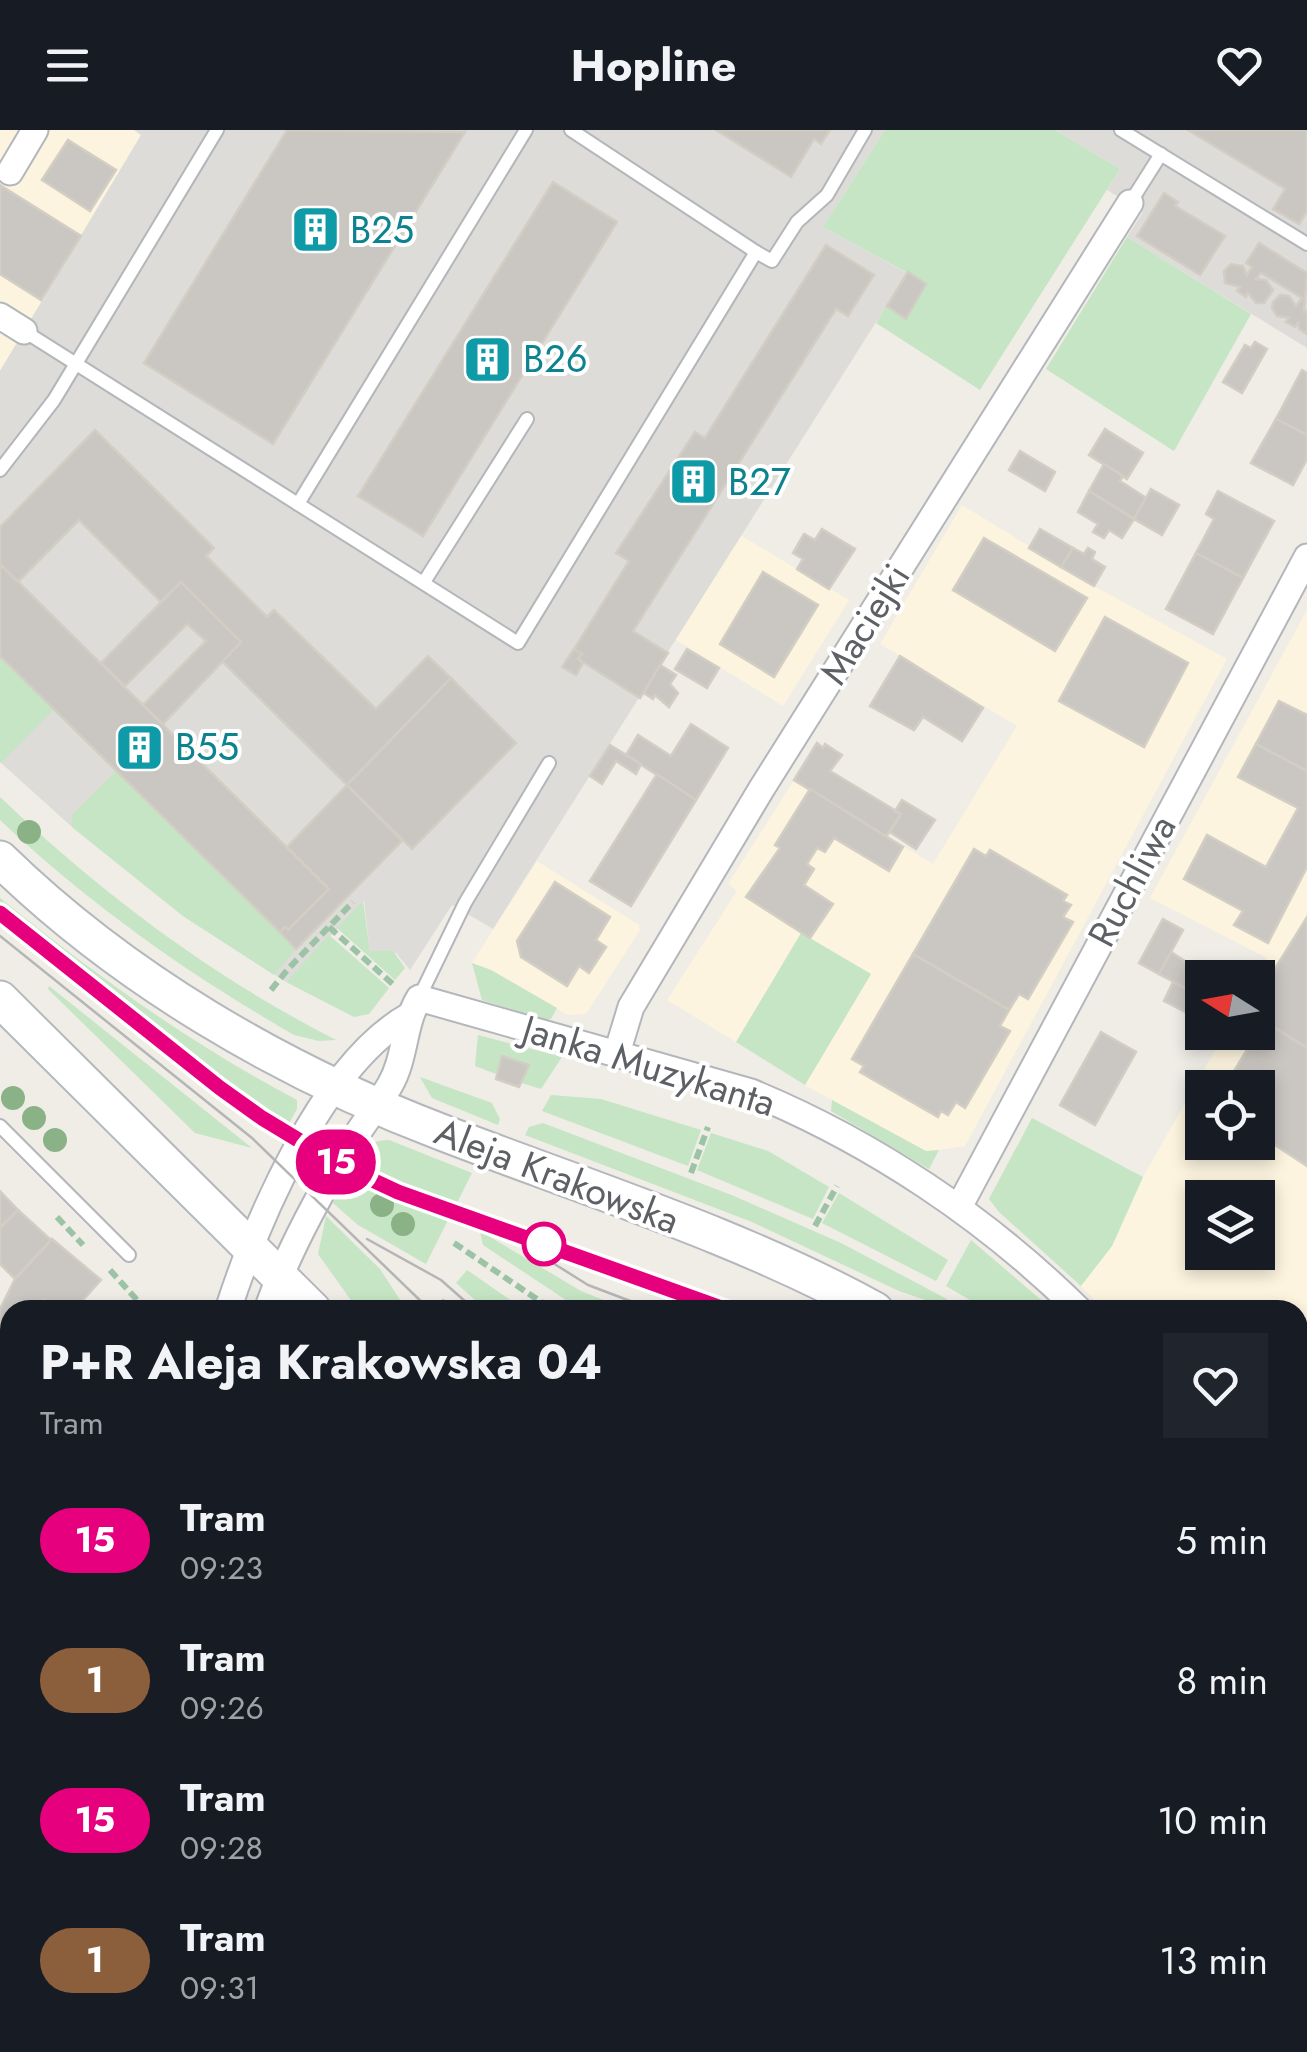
<!DOCTYPE html>
<html lang="en">
<head>
<meta charset="utf-8">
<style>
	body { margin:0; font-family:Jost,sans-serif; background:#20242c; color:#f1f3f6; height:100vh; display:flex; flex-direction:column; font-size:38px; white-space:nowrap }
	* { box-sizing:border-box; margin:0 }
	p { font-size:32px; color:#9ea1a6 }
	.icon { flex:none; width:55px; height:55px; fill:none; stroke:currentColor; stroke-width:2; stroke-linecap:round; stroke-linejoin:round }
	.map { position:relative; flex:1; overflow:hidden }
	.details { position:absolute; left:0px; top:1170px; width:1308px; height:752px; display:flex; flex-direction:column; background:#171b24; border-radius:30px 30px 0 0; box-shadow:0 5px 15px #0003 }
	.details>* { flex:none }
	.badge { padding:0 20px; border-radius:32px; font-size:35px; line-height:65px }
	.needle { width:65px; rotate:281deg }
	.tools { position:absolute; left:1185px; top:830px; display:grid; gap:20px }
	.tools a { display:grid; place-items:center; width:90px; height:90px; border-radius:0px; background:#171b24; box-shadow:0 5px 15px #0003; font-size:50px }
	.map>.badge { position:absolute; translate:-50% -50%; box-shadow:0 0 0 5px #fff }
	.round { display:grid; place-items:center; flex:none; width:105px; height:105px; border-radius:0px; background:#20242c }
	.head { display:flex; align-items:center; justify-content:space-between; height:170px; padding:0 40px }
	h1 { font-size:48px; font-weight:700; line-height:75px }
	ul { padding:0; list-style:none }
	li { display:flex; align-items:center; gap:30px; height:140px; padding:0 40px }
	li div { flex:1 }
	li b { display:block; font-size:38px }
	li em { font-style:normal }
	li .badge { min-width:110px; font-weight:700; text-align:center }
	header { display:flex; justify-content:space-between; align-items:center; height:130px; padding:0 40px; background:#171b24; font-size:45px; font-weight:700 }
	.map>svg:first-child { display:block }
	.commercial { fill:#fcf4de; fill-rule:evenodd }
	.industrial { fill:#dedcd8 }
	.green { fill:#c5e5c4 }
	.building { fill:#cac7c2; stroke:#d3cec4; stroke-width:2.5 }
	.lines { fill:none; stroke-linecap:round; stroke-linejoin:round }
	.lane-casing { stroke:#b3b6ba; stroke-width:16 }
	.street-casing { stroke:#b3b6ba; stroke-width:29 }
	.secondary-casing { stroke:#b4b8bc; stroke-width:39 }
	.path { stroke:#9cc3a6; stroke-width:6; stroke-dasharray:10 5; stroke-linecap:butt }
	.lane { stroke:#fff; stroke-width:12 }
	.street { stroke:#fff; stroke-width:25 }
	.secondary { stroke:#fff; stroke-width:35 }
	.tram { stroke:#b4b5b5; stroke-width:2.5 }
	.tree { fill:#8bb287 }
	.line-casing { stroke:#fff; stroke-width:22 }
	.line { stroke:#e6007e; stroke-width:15 }
	.stop-dot { fill:#fff; stroke:#e6007e; stroke-width:5 }
	.labels { text-anchor:middle; stroke-width:8; stroke-linejoin:round; paint-order:stroke }
	.culture-label { font-size:38px; fill:#0d838f; stroke:#fff; text-anchor:start }
	.street-label { font-size:38px; fill:#5d6165; stroke:#fff }
</style>
</head>
<body>
<header><svg class="icon" aria-label="menu" viewBox="0 0 24 24"><path d="M4 6h16M4 12h16M4 18h16"/></svg>Hopline<svg class="icon" aria-label="heart" viewBox="0 0 24 24"><path d="M12 20l-8-8c-3-5 5-10 8-4 3-6 11-1 8 4z"/></svg></header>
<div class="map">
<svg width="1307" height="1922" viewBox="0 0 1307 1922">
	<rect width="100%" height="100%" fill="#efede6"/>
	<!-- commercial -->
	<g class="commercial">
		<polygon points="0,0 134,0 141,5 0,241"/>
		<polygon points="962,375 1094,456 1227,529 965,1016 926,1022 805,955 871,844 802,803 736,912 667,870 737,761 728,754 794,650 933,734 1017,596 880,514"/>
		<polygon points="740,405 849,470 783,576 676,510"/>
		<path d="M1307,480V1357L1298,1348V1180H1104L1081,1156L1112,1116L1143,1047L1225,903L1258,902L1257,847L1267,828L1150,768ZM1202,958H1258V1012H1202ZM1202,1068H1258V1122H1202Z"/>
		<polygon points="537,731 639,795 640,800 586,884 568,885 491,840 472,833"/>
		<polygon points="10,1813 10,1912 684,1913 679,1922 0,1922 0,1832"/>
	</g>
	<!-- industrial -->
	<g class="industrial">
		<polygon points="134,0 885,0 823,97 907,143 493,799 452,775 410,840 396,823 370,822 364,771 286,852 183,786 72,697 0,632 0,241 141,5"/>
		<polygon points="1055,0 1307,0 1307,218 1127,107 1143,82 1107,60 1120,39"/>
	</g>
	<!-- green -->
	<g class="green">
		<polygon points="885,0 1055,0 1120,39 980,260 876,193 906,142 823,97"/>
		<polygon points="1127,107 1251,184 1174,321 1046,239"/>
		<polygon points="0,526 54,579 1,633 0,632"/>
		<polygon points="116,641 296,819 274,845 183,786 72,697 72,685"/>
		<path d="M0,667C102,764 211,846 336,910L319,911L294,905C188,844 89,774 0,690Z"/>
		<path d="M0,768C94,844 189,913 297,970V979L288,995L224,952L0,774Z"/>
		<polygon points="363,771 370,821 393,821 405,838 395,850 337,798"/>
		<polygon points="801,803 871,844 805,955 736,912"/>
		<polygon points="329,805 389,858 369,884 354,887 286,852"/>
		<polygon points="472,833 491,840 557,878 551,889 546,890 482,870"/>
		<polygon points="49,856 252,1018 195,1003 48,859"/>
		<polygon points="478,905 562,927 541,959 522,953 528,935 503,927 496,944 475,936"/>
		<polygon points="420,947 492,973 500,989 498,995 432,968"/>
		<polygon points="551,965 601,969 701,1000 688,1036 542,981"/>
		<polygon points="832,970 926,1021 939,1020 929,1039 831,981"/>
		<polygon points="1032,988 1143,1047 1112,1116 1081,1156 999,1082 989,1069"/>
		<polygon points="543,993 734,1066 841,1113 947,1169 943,1176 899,1161 752,1092 525,1005 529,997"/>
		<polygon points="711,1003 768,1021 829,1057 813,1089 697,1040"/>
		<path d="M389,1010L472,1043L456,1075L401,1055L354,1033C364,1016 369,1011 389,1010Z"/>
		<polygon points="347,1047 449,1088 426,1134 358,1095 333,1073"/>
		<polygon points="839,1063 948,1130 936,1151 822,1093"/>
		<polygon points="326,1086 380,1139 404,1176 402,1180 358,1180 318,1124"/>
		<polygon points="480,1101 581,1161 628,1180 581,1180 483,1115"/>
		<polygon points="971,1110 1053,1180 987,1180 946,1156"/>
		<polygon points="467,1140 525,1180 486,1180 456,1153"/>
	</g>
	<!-- building -->
	<g class="building">
		<polygon points="287,0 465,2 273,314 144,233"/>
		<polygon points="716,0 830,0 821,14 814,9 791,47"/>
		<polygon points="1188,0 1307,0 1307,81 1299,94 1273,79 1285,59"/>
		<polygon points="68,10 116,40 90,81 42,50"/>
		<polygon points="553,52 617,92 423,406 358,366"/>
		<polygon points="0,55 81,106 41,170 0,144"/>
		<polygon points="1164,63 1178,72 1175,76 1225,106 1200,145 1137,106"/>
		<polygon points="1259,113 1307,143 1304,182 1307,181 1307,204 1299,199 1298,193 1295,197 1286,192 1289,188 1277,186 1272,178 1273,172 1280,165 1289,166 1296,176 1302,168 1261,143 1256,149 1266,150 1273,160 1264,173 1256,173 1248,163 1246,167 1237,161 1240,157 1225,153 1224,141 1231,134 1243,136 1247,145 1252,137 1246,133"/>
		<polygon points="826,115 874,145 848,186 836,179 633,501 668,523 640,568 578,529 582,524 574,519 629,431 616,423 695,302 705,308"/>
		<polygon points="908,142 926,154 906,189 887,176"/>
		<polygon points="1255,212 1267,219 1242,263 1223,252 1245,215 1251,218"/>
		<polygon points="1302,240 1307,243 1307,305 1276,289"/>
		<polygon points="1276,289 1307,305 1307,329 1293,355 1251,333"/>
		<polygon points="1105,299 1143,323 1127,349 1089,325"/>
		<polygon points="95,300 214,418 206,426 267,487 274,480 376,579 428,526 451,548 347,655 222,531 241,512 181,452 161,472 79,390 18,452 0,434 0,397"/>
		<polygon points="1020,321 1055,342 1045,361 1009,340"/>
		<polygon points="1104,334 1123,346 1120,351 1146,368 1134,389 1089,361"/>
		<polygon points="1151,359 1179,375 1162,405 1134,389"/>
		<polygon points="1089,361 1134,389 1122,408 1109,400 1104,408 1093,402 1098,394 1078,382"/>
		<polygon points="1218,361 1274,391 1243,448 1196,423 1214,389 1206,384"/>
		<polygon points="822,399 855,419 829,459 797,439 803,429 793,423 804,404 815,410"/>
		<polygon points="1040,399 1073,418 1061,437 1029,418"/>
		<polygon points="984,408 1087,468 1055,521 953,460"/>
		<polygon points="1073,418 1084,424 1088,418 1095,422 1092,429 1105,437 1094,456 1061,437"/>
		<polygon points="1196,423 1243,448 1213,504 1166,479"/>
		<polygon points="0,434 329,759 288,800 285,797 280,802 0,526"/>
		<polygon points="763,442 818,475 774,547 720,514"/>
		<polygon points="181,452 241,512 163,594 143,575 206,511 187,494 125,556 101,533"/>
		<polygon points="1105,487 1188,533 1144,617 1059,571"/>
		<polygon points="574,519 582,524 578,529 583,533 576,545 562,537"/>
		<polygon points="687,519 719,538 707,558 675,539"/>
		<polygon points="900,526 983,578 962,611 923,587 914,600 870,576"/>
		<polygon points="660,535 676,545 670,554 678,563 669,577 655,565 653,569 644,563"/>
		<polygon points="451,548 516,613 412,719 347,655"/>
		<polygon points="1279,571 1307,585 1307,641 1256,614"/>
		<polygon points="691,594 728,618 696,670 626,625 638,605 671,626"/>
		<polygon points="817,613 823,618 825,614 842,625 830,641 901,684 886,707 794,650"/>
		<polygon points="1256,614 1307,641 1307,737 1268,813 1234,795 1243,781 1184,749 1207,705 1266,737 1298,678 1238,647"/>
		<polygon points="610,615 641,634 636,644 616,631 602,654 590,646"/>
		<polygon points="657,644 696,670 631,776 590,751"/>
		<polygon points="347,655 402,711 296,819 280,802 285,797 288,800 329,759 287,717"/>
		<polygon points="810,659 903,717 889,741 834,708 825,722 817,718 807,734 814,739 804,755 833,774 810,808 746,767 780,718 775,715"/>
		<polygon points="902,670 935,690 916,719 890,702 901,684 895,681"/>
		<polygon points="974,719 986,726 990,720 1067,765 1063,771 1071,775 1063,787 1073,792 1028,869 1019,864 1009,880 913,824"/>
		<polygon points="555,752 610,787 596,810 606,817 589,843 579,836 567,856 521,827 517,811"/>
		<polygon points="1307,787 1307,918 1258,887 1258,866"/>
		<polygon points="1163,789 1183,800 1159,844 1139,833"/>
		<polygon points="1171,822 1211,848 1202,848 1202,867 1159,844"/>
		<polygon points="913,824 1009,880 1000,896 1010,901 965,978 956,972 948,985 941,981 938,987 860,942 864,936 852,929"/>
		<polygon points="1173,852 1202,868 1202,900 1195,896 1199,889 1164,871"/>
		<polygon points="1264,891 1307,918 1307,1036 1258,1004 1258,958 1224,958"/>
		<polygon points="1101,902 1136,922 1095,995 1060,975"/>
		<polygon points="502,926 529,935 519,957 496,949"/>
		<polygon points="0,1061 18,1080 0,1098"/>
		<polygon points="18,1080 51,1110 15,1149 0,1134 0,1098"/>
		<polygon points="52,1109 101,1150 74,1180 56,1180 44,1170 39,1180 10,1180 10,1220 0,1214 0,1179 15,1149"/>
		<polygon points="0,1247 10,1252 10,1309 0,1304"/>
		<polygon points="0,1304 10,1309 10,1361 5,1371 0,1366"/>
		<polygon points="10,1423 10,1566 3,1579 0,1578 0,1441"/>
		<polygon points="1298,1652 1307,1662 1307,1905 1290,1922 1222,1922 1212,1912 1298,1912"/>
		<polygon points="70,1912 122,1912 117,1922 65,1922"/>
		<polygon points="122,1912 167,1912 184,1922 117,1922"/>
		<polygon points="167,1912 224,1912 218,1922 184,1922"/>
		<polygon points="224,1912 254,1912 271,1922 218,1922"/>
	</g>
	<g class="lines">
		<defs>
			<g id="lane">
				<polyline points="571,0 756,122"/>
				<polyline points="1121,0 1307,114"/>
				<polyline points="1130,73 1161,24"/>
				<polyline points="24,201 518,513 756,122 772,131 797,92 827,65 865,0"/>
				<polyline points="0,340 54,270 217,0"/>
				<polyline points="298,374 526,0"/>
				<polyline points="424,452 527,289"/>
				<polyline points="419,868 465,773 549,633"/>
				<polyline points="0,996 129,1125"/>
			</g>
			<g id="street">
				<polyline points="10,42 35,0"/>
				<polyline points="0,186 24,201"/>
				<polyline points="617,923 631,877 762,658 1130,73"/>
				<polyline points="959,1077 1307,427"/>
				<path d="M228,1180C257,1090 323,934 409,886"/>
				<path d="M267,1180C286,1126 313,1076 342,1027C357,1002 375,980 390,955C406,927 403,895 419,868L751,962C872,1012 986,1088 1079,1180"/>
				<polyline points="1298,1396 1307,1405"/>
				<polyline points="0,1684 10,1667"/>
			</g>
			<g id="secondary">
				<path d="M0,729C123,849 281,941 441,1002C586,1058 738,1105 875,1180"/>
				<polyline points="0,869 313,1180"/>
				<polyline points="1298,1516 1307,1526"/>
				<polyline points="1062,1912 1072,1922"/>
			</g>
		</defs>
		<!-- lane casing -->
		<use href="#lane" class="lane-casing"/>
		<!-- street casing -->
		<use href="#street" class="street-casing"/>
		<!-- secondary casing -->
		<use href="#secondary" class="secondary-casing"/>
		<!-- path -->
		<g class="path">
			<polyline points="329,797 395,856"/>
			<polyline points="271,860 288,839 353,772"/>
			<polyline points="691,1043 708,997"/>
			<polyline points="57,1087 83,1115"/>
			<polyline points="815,1096 837,1056"/>
			<polyline points="454,1113 553,1180"/>
			<polyline points="110,1140 146,1180"/>
			<polyline points="441,1171 451,1180"/>
		</g>
		<!-- lane -->
		<use href="#lane" class="lane"/>
		<!-- street -->
		<use href="#street" class="street"/>
		<!-- secondary -->
		<use href="#secondary" class="secondary"/>
		<!-- tram -->
		<g class="tram">
			<polyline points="0,783 220,958 262,988 338,1034 398,1062 726,1180"/>
			<polyline points="0,806 252,1008 430,1180"/>
			<polyline points="367,1109 441,1150 475,1180"/>
			<polyline points="529,1118 588,1155 654,1180"/>
		</g>
	</g>
	<!-- trees -->
	<g class="tree">
		<circle cx="29" cy="702" r="12"/>
		<circle cx="13" cy="968" r="12"/>
		<circle cx="34" cy="988" r="12"/>
		<circle cx="55" cy="1010" r="12"/>
		<circle cx="382" cy="1075" r="12"/>
		<circle cx="403" cy="1094" r="12"/>
	</g>
	<g class="lines">
		<defs>
			<polyline id="line" points="0,783 220,958 262,988 338,1034 398,1062 727,1180"/>
		</defs>
		<!-- line casing -->
		<use href="#line" class="line-casing"/>
		<!-- line -->
		<use href="#line" class="line"/>
	</g>
	<!-- icons -->
	<defs>
		<symbol id="building-square" viewBox="-11 -11 22 22"><rect x="-9" y="-9" width="18" height="18" rx="4" fill="#0f9aa8" stroke="#fff"/><path d="M-4-6H4V6H1V3H-1V6H-4ZM-2.5-4.3h1.7v1.8h-1.7ZM.8-4.3h1.7v1.8H.8ZM-2.5-1h1.7V.8h-1.7ZM.8-1h1.7V.8H.8Z" fill="#fff"/></symbol>
	</defs>
	<g fill-rule="evenodd">
		<use href="#building-square" x="288" y="72" width="55" height="55"/>
		<use href="#building-square" x="460" y="202" width="55" height="55"/>
		<use href="#building-square" x="666" y="324" width="55" height="55"/>
		<use href="#building-square" x="112" y="590" width="55" height="55"/>
	</g>
	<!-- markers -->
	<circle class="stop-dot" cx="544" cy="1114" r="20"/>
	<g class="labels">
		<!-- culture labels -->
		<g class="culture-label">
			<text x="350" y="113">B25</text>
			<text x="523" y="242">B26</text>
			<text x="728" y="365">B27</text>
			<text x="175" y="630">B55</text>
		</g>
		<!-- street labels -->
		<g class="street-label">
			<text transform="translate(865 494) rotate(-58)" y="13">Maciejki</text>
			<text transform="translate(1132 751) rotate(-62)" y="13">Ruchliwa</text>
			<text transform="translate(649 936) rotate(17)" y="13">Janka Muzykanta</text>
			<text transform="translate(557 1046) rotate(21)" y="13">Aleja Krakowska</text>
		</g>
	</g>
</svg>
<div class="tools">
<a><svg class="needle" viewBox="-14 -14 28 28"><path d="M0-13l5 13h-10z" fill="#e53935"/><path d="M0 13l5-13h-10z" fill="#9ea1a6"/></svg></a>
<a><svg class="icon" aria-label="locate" viewBox="0 0 24 24"><circle cx="12" cy="12" r="6"/><path d="M12 2v4M12 18v4M2 12h4M18 12h4"/></svg></a>
<a><svg class="icon" aria-label="layers" viewBox="0 0 24 24"><path d="M12 4l9 5-9 5-9-5zM3 14l9 5 9-5"/></svg></a>
</div>
<b class="badge" style="left:336px;top:1032px;background:#e6007e;color:#fff">15</b>
<section class="details">
<div class="head"><div><h1>P+R Aleja Krakowska 04</h1><p>Tram</p></div><a class="round"><svg class="icon" aria-label="heart" viewBox="0 0 24 24"><path d="M12 20l-8-8c-3-5 5-10 8-4 3-6 11-1 8 4z"/></svg></a></div>
<ul>
<li><span class="badge" style="background:#e6007e;color:#fff">15</span><div><b>Tram</b><p>09:23</p></div><em>5 min</em></li>
<li><span class="badge" style="background:#8b5e3c;color:#fff">1</span><div><b>Tram</b><p>09:26</p></div><em>8 min</em></li>
<li><span class="badge" style="background:#e6007e;color:#fff">15</span><div><b>Tram</b><p>09:28</p></div><em>10 min</em></li>
<li><span class="badge" style="background:#8b5e3c;color:#fff">1</span><div><b>Tram</b><p>09:31</p></div><em>13 min</em></li>
</ul>
</section>
</div>
</body>
</html>
